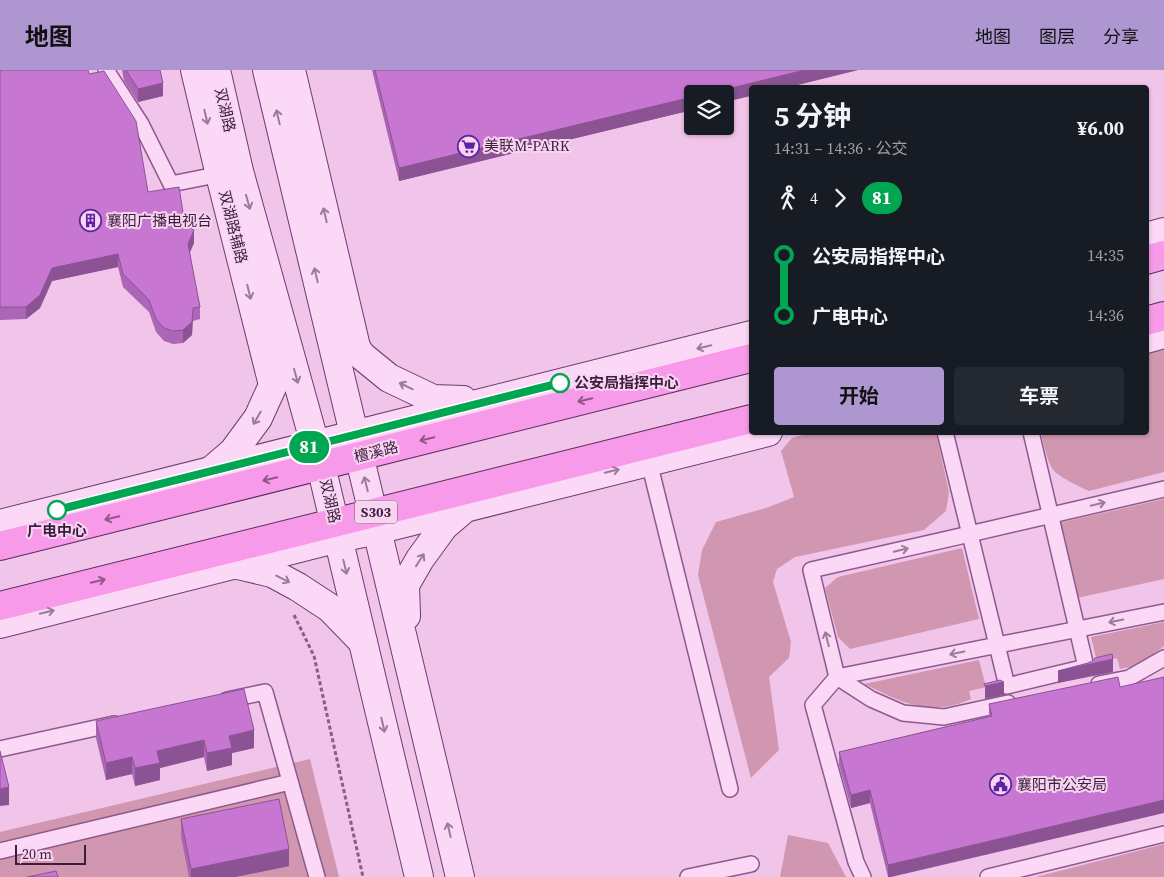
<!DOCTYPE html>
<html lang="zh">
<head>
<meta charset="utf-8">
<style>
	body { margin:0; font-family:"Source Serif 4","Noto Sans SC",serif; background:#242831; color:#f1f3f6; height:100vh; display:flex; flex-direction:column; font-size:19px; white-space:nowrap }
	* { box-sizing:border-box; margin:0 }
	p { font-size:16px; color:#9ea1a6 }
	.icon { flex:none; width:28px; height:28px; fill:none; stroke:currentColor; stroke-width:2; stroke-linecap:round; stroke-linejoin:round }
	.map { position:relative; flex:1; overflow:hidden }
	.panel { position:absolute; left:749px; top:15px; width:400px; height:350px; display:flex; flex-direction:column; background:#171b24; border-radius:5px; box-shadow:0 1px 4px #0004 }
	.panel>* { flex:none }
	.badge { padding:0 10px; border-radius:16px; font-size:18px; line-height:32px }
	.tools { position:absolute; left:684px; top:15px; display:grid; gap:10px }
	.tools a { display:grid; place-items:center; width:50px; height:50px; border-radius:5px; background:#171b24; box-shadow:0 1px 4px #0004; font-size:25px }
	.scale { position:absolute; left:15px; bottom:12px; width:71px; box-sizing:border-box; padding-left:5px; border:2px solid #3b1e3d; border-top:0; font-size:14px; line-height:18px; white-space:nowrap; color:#3b1e3d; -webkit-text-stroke:4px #f8d4f2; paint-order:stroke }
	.map>.badge { position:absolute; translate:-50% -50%; box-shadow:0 0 0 2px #fff }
	.legs { display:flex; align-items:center; gap:8px; height:55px; padding:0 25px; font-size:16px }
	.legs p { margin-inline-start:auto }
	.headline { display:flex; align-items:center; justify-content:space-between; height:85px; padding:0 25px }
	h1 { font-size:28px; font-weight:700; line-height:38px }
	.button { display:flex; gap:10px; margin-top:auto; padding:10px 25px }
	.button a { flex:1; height:58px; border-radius:5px; background:#ae96d0; color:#111; font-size:20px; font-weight:700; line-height:58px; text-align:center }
	.button a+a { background:#242831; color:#f1f3f6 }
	ul { padding:0 25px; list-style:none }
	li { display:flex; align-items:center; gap:18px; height:60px; font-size:19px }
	li i { display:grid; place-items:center; width:8px; height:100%; margin:0 6px; background:currentColor }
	li i::after { content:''; width:12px; height:12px; margin:-6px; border:4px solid; border-radius:50%; background:#171b24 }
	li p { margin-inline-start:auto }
	li:first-child i { background:linear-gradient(#0000 50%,currentColor 0) }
	li:last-child i { background:linear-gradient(currentColor 50%,#0000 0) }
	header { display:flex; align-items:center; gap:30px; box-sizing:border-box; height:70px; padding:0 25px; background:#ae96d0; color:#111 }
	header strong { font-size:24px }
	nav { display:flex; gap:28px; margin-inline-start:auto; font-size:18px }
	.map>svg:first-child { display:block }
	.green { fill:#d197b0 }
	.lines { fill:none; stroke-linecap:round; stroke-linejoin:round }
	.lane-casing { stroke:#8d598e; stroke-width:18 }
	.secondary-casing { stroke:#6d3c70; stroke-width:30 }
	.primary-casing { stroke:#582d5b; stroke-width:30 }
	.path { stroke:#8d598e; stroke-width:3; stroke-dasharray:4 2.5; stroke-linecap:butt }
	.lane { stroke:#fbd8f6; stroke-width:15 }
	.secondary { stroke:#fbd8f6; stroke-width:28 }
	.primary { stroke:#f79ae9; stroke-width:28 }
	.wall { fill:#ab66b5 }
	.shaded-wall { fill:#8b5393 }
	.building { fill:#c777d2; stroke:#8b5393 }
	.oneway { stroke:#9b7b9a }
	.oneway2 { stroke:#90568a }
	.line-1-casing { stroke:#fff; stroke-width:11 }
	.line-1 { stroke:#00a651; stroke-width:8 }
	.stop-1-dot { fill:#fff; stroke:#00a651; stroke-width:2.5 }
	.labels { text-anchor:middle; stroke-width:4; stroke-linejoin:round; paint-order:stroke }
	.shield { fill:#f8d4f2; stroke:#745573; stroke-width:1 }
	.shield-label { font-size:14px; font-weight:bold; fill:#3b1e3d }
	.street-label { font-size:15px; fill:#3b1e3d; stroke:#f8d4f2 }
	.poi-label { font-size:15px; fill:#3b1e3d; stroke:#f8d4f2; text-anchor:start }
	.stop-label { font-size:15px; font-weight:bold; fill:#3b1e3d; stroke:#f8d4f2; text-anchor:start }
</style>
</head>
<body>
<header>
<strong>地图</strong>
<nav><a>地图</a><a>图层</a><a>分享</a></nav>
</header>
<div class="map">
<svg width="1164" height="807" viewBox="0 0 1164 807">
	<rect width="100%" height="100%" fill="#f1c4ea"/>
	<!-- green -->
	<g class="green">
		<path d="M1164,273V402L1089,421C1080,417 1061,408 1054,401C1048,394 1043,372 1041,363L1146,362V278Z"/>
		<polygon points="813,362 936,363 949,422 946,441 924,460 795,487 777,499 773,512 791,572 789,588 769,607 779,680 751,708 698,505 702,480 716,452 769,437 794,427 781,381 792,368"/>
		<polygon points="1164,429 1164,509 1077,528 1059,453"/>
		<polygon points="962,478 979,549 850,579 838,567 825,518 838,507"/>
		<polygon points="1164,552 1164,576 1139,595 1120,599 1117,588 1097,592 1091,567"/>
		<path d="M979,590L986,617L969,621L971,629C929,648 902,632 864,614Z"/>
		<polygon points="310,689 339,807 0,807 0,762"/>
		<polygon points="788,765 828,773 846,807 780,807"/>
		<polygon points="1164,774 1164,807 1036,807"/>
	</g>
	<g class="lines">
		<defs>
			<g id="lane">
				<polyline points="106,0 141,54 171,114 226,103"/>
				<polyline points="945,362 1007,616 1086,597 1031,362"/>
				<polyline points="649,392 730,719"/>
				<path d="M1164,419C1046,446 929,474 811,500L837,607L1164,542"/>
				<polyline points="1099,614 1129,608 1164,588"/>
				<polyline points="227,630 265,622 317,807"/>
				<polyline points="0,679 114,654"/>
				<polyline points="0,781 290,712"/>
				<polyline points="688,807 751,794"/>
				<polyline points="863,807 856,792 813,635 837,607 871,629 903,643 944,647 1008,633"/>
				<polyline points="988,807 1164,764"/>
			</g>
			<g id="secondary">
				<polyline points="195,0 220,105 273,315"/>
				<polyline points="216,0 239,101 321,396 419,807"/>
				<polyline points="267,0 460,807"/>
				<polyline points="291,0 356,277"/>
				<polyline points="1146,167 1164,162"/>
				<polyline points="345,263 362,286 389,308 433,329 463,330"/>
				<polyline points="1146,269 1164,264"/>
				<polyline points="212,400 233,382 258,348 273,315 275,297"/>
				<polyline points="0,454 751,265"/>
				<polyline points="238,495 272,503 298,517 330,538 363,572"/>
				<polyline points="406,546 405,515 420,489 444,456 465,438"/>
				<polyline points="0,554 339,468 377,460 768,362"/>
			</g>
			<g id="primary">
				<polyline points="1146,190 1164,185"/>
				<polyline points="1146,251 1164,246"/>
				<polyline points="0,476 751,288"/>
				<polyline points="0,536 751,349"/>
			</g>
		</defs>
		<!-- lane casing -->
		<use href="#lane" class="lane-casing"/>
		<!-- secondary casing -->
		<use href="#secondary" class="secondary-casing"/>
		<!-- primary casing -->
		<use href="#primary" class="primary-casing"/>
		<!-- path -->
		<polyline class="path" points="294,545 314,586 363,807"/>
		<!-- lane -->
		<use href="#lane" class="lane"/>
		<!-- secondary -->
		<use href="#secondary" class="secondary"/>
		<!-- primary -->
		<use href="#primary" class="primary"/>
	</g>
	<!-- wall -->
	<g class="wall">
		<polygon points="0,0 89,4 148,122 185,155 194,173 189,183 200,237 200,249 193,251 192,265 183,273 173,274 164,271 156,262 149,242 123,217 118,197 52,211 40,238 26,249 0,250"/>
		<polygon points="122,0 160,0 163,26 138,32 124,11"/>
		<polygon points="372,0 858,0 785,18 751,18 692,24 692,40 399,111"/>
		<polygon points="1120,617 891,807 888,807 870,733 851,738 839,695 839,682 989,647 989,634"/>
		<polygon points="96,651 254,678 232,683 232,695 207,701 204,687 160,698 160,710 135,716 132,704 106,710 96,668"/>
		<polygon points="181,749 289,796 235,807 189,807 181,767"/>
	</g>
	<!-- shaded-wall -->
	<g class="shaded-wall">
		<polygon points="805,0 858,0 785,18 751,18 751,26 725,32 725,24 707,24"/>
		<polygon points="163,13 163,26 138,32 138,19"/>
		<polygon points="692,27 692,40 399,111 399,98"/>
		<polygon points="194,160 194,173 188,187 188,174"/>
		<polygon points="118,184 118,197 52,211 40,238 26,249 26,237 52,198"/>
		<polygon points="193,238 192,265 183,273 183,260"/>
		<polygon points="1113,589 1113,602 1058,613 1058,601"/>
		<polygon points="1004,612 1004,625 985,629 985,616"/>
		<polygon points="254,660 254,678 232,683 232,695 207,701 207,683 229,666"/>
		<polygon points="204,670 204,687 160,698 160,710 135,716 135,698 157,681"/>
		<polygon points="132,687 132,704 106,710 106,693"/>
		<polygon points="9,717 9,735 0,736 0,719"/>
		<polygon points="870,720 870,733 851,738 851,725"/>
		<polygon points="1164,730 1164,743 891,807 888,807 888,795"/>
		<polygon points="289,779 289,796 235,807 191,807 191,799"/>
	</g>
	<!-- building -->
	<g class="building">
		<polygon points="0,0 88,0 89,4 104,1 136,51 148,122 179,117 185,155 194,160 188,174 200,237 193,238 192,252 183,260 173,261 164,258 156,249 149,230 123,204 118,184 52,198 40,225 26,237 0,237"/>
		<polygon points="126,0 160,0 163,13 138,19"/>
		<polygon points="375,0 805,0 707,24 692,24 692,27 399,98"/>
		<polygon points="1112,584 1113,589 1058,601 1088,593 1092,591 1095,588"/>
		<polygon points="1118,607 1120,617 1164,607 1164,730 888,795 870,720 851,725 839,682 992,646 989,634"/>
		<polygon points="1000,610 1004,612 985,616 984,614"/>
		<polygon points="244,619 254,660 229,666 232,678 207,683 204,670 157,681 160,693 135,698 132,687 106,693 96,651"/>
		<polygon points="0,681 9,717 0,719"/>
		<polygon points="279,729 289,779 191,799 181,749"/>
		<polygon points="56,801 58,807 27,807"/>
	</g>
	<!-- one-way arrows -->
	<defs><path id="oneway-shaft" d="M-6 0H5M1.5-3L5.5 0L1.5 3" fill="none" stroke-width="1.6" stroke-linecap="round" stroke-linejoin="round" transform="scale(1.25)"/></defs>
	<g class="oneway">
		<use href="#oneway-shaft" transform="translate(206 47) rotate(77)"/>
		<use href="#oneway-shaft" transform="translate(278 47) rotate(-103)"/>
		<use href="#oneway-shaft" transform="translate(248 132) rotate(74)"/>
		<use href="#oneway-shaft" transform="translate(325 145) rotate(-103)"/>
		<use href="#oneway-shaft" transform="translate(316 205) rotate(-103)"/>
		<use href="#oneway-shaft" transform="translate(249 222) rotate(76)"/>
		<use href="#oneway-shaft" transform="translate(704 277) rotate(166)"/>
		<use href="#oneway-shaft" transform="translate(296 306) rotate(74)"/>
		<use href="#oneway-shaft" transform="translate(406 316) rotate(-154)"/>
		<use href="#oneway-shaft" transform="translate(257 348) rotate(120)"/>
		<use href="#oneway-shaft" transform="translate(612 401) rotate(-14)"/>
		<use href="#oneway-shaft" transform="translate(366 414) rotate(-104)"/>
		<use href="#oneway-shaft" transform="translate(1098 434) rotate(-13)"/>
		<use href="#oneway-shaft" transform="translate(901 480) rotate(-13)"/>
		<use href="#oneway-shaft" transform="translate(420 490) rotate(-57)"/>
		<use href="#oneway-shaft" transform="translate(345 497) rotate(77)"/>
		<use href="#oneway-shaft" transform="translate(283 509) rotate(27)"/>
		<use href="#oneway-shaft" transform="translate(47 542) rotate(-14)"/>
		<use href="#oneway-shaft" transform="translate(1116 551) rotate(168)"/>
		<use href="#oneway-shaft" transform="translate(827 569) rotate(-104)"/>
		<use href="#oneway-shaft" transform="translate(957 583) rotate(169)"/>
		<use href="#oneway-shaft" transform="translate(383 655) rotate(77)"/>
		<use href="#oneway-shaft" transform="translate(449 760) rotate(-103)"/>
	</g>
	<g class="oneway2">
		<use href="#oneway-shaft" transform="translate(585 330) rotate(166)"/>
		<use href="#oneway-shaft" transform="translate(427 369) rotate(166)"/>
		<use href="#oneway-shaft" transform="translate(270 409) rotate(166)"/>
		<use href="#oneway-shaft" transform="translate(112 448) rotate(166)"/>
		<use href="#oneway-shaft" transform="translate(98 511) rotate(-14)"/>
	</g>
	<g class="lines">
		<defs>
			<polyline id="line-1" points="57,440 560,313"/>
		</defs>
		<!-- line-1 casing -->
		<use href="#line-1" class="line-1-casing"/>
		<!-- line-1 -->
		<use href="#line-1" class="line-1"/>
	</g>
	<!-- icons -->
	<defs>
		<symbol id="supermarket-ring" viewBox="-11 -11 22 22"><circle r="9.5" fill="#f8d4f2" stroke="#5c24a2" stroke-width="1.5"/><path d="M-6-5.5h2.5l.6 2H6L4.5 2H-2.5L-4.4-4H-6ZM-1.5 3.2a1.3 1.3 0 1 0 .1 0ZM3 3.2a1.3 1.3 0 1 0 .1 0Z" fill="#5c24a2"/></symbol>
		<symbol id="building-ring" viewBox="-11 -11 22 22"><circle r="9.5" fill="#f8d4f2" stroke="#5c24a2" stroke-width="1.5"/><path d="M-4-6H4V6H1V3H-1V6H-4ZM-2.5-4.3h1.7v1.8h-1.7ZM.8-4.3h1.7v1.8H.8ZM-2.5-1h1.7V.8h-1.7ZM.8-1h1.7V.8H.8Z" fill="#5c24a2"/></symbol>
		<symbol id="civic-ring" viewBox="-11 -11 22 22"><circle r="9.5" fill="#f8d4f2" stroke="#5c24a2" stroke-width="1.5"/><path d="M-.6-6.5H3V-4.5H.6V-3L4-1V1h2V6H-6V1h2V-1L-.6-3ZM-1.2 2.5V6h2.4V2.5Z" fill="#5c24a2"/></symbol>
	</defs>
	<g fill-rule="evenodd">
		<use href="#supermarket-ring" x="456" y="64" width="25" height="25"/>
		<use href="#building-ring" x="78" y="138" width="25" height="25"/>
		<use href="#civic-ring" x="988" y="702" width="25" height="25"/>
	</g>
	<!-- markers -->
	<g class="stop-1-dot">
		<circle cx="560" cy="313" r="9"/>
		<circle cx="57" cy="440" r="9"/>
	</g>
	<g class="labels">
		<!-- shield labels -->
		<rect class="shield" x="355" y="430.5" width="42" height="23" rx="4"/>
		<g class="shield-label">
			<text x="376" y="447">S303</text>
		</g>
		<!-- street labels -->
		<g class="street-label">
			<text transform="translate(225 40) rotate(77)" y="5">双湖路</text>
			<text transform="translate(233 157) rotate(76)" y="5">双湖路辅路</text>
			<text transform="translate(376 382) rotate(-14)" y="5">檀溪路</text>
			<text transform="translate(330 431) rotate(77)" y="5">双湖路</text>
		</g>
		<!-- poi labels -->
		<g class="poi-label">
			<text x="484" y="81">美联M-PARK</text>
			<text x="107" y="156">襄阳广播电视台</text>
			<text x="1017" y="720">襄阳市公安局</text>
		</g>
		<!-- stop labels -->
		<g class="stop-label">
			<text x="574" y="318">公安局指挥中心</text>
			<text x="57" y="466" text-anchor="middle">广电中心</text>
		</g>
	</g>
</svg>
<div class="tools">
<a><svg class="icon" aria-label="layers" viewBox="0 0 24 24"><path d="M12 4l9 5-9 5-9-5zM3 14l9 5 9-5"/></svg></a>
</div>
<div class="scale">20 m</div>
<b class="badge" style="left:309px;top:377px;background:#00a651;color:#fff">81</b>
<section class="panel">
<div class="headline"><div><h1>5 分钟</h1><p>14:31 – 14:36 · 公交</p></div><b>¥6.00</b></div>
<div class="legs"><svg class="icon" aria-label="walk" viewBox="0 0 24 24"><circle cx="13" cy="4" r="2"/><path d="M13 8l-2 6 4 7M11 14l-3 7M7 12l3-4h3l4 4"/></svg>4<svg class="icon" aria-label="forward" viewBox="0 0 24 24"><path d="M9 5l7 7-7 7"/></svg><b class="badge" style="background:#00a651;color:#fff">81</b></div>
<ul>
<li><i style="color:#00a651"></i><b>公安局指挥中心</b><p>14:35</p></li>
<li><i style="color:#00a651"></i><b>广电中心</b><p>14:36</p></li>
</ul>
<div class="button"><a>开始</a><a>车票</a></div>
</section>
</div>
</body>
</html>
